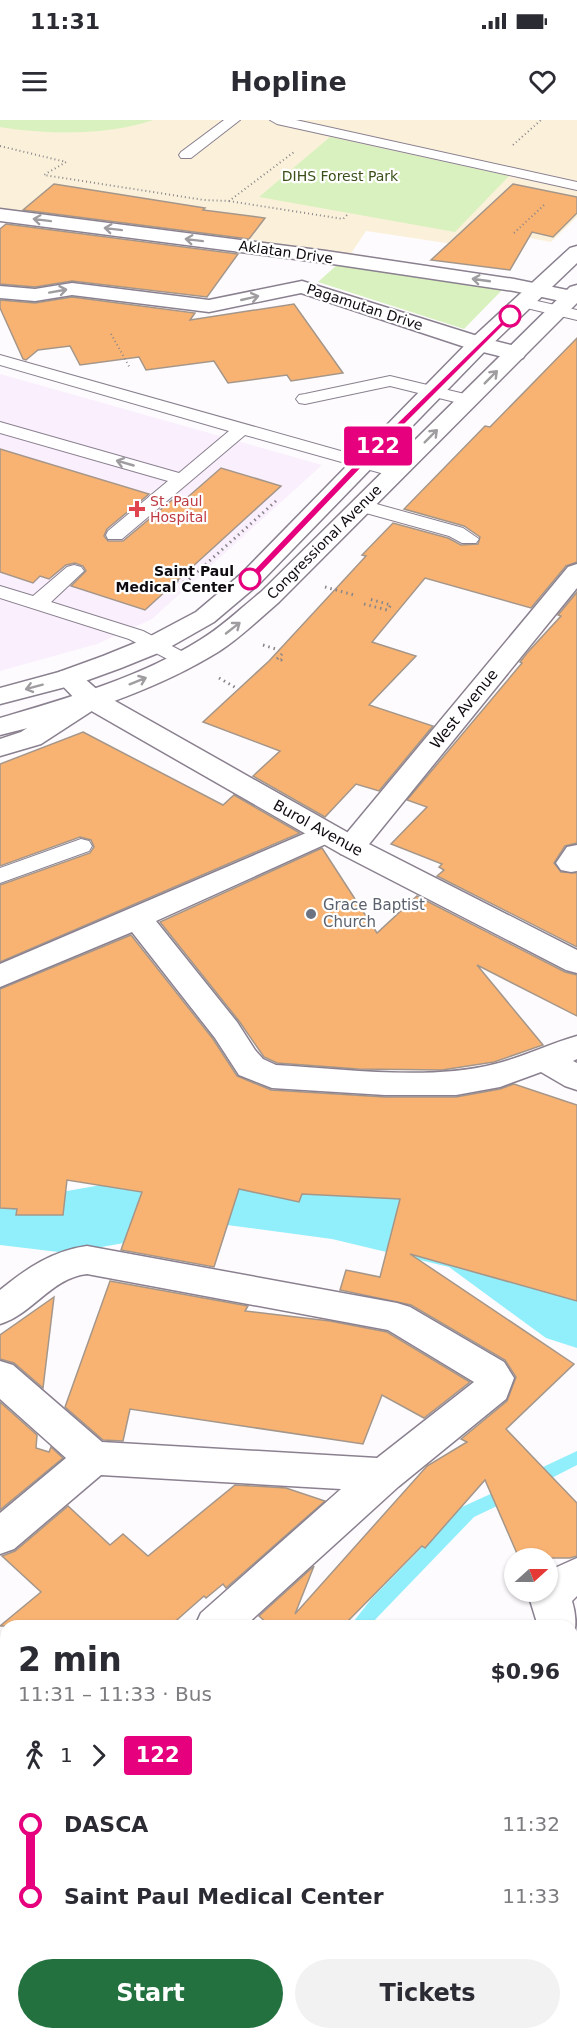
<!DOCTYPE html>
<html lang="en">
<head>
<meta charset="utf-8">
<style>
	body { margin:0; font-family:"DejaVu Sans",sans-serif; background:#f2f2f3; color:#2b2b33; height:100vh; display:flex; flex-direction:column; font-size:22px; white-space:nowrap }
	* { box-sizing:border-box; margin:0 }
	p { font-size:20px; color:#7c7c81 }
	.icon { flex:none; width:33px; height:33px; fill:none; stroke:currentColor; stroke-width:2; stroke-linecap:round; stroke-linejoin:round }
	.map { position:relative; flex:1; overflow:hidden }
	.sheet { position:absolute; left:0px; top:1500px; width:578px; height:420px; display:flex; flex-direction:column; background:#fff; border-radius:18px 18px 0 0; box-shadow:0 2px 4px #0004 }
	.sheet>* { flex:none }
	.badge { padding:0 12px; border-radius:4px; font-size:21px; line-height:39px }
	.needle { width:39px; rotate:69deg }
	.controls { position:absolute; left:504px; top:1428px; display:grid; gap:12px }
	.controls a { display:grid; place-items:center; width:54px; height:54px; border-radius:50%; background:#fff; box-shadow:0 2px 4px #0004; font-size:30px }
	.map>.badge { position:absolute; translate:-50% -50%; box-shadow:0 0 0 3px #fff }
	.legs { display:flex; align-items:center; gap:9px; height:66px; padding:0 18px; font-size:20px }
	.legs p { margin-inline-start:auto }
	.overview { display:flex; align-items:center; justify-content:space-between; height:102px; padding:0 18px }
	h1 { font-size:33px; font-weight:600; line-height:45px }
	.primary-button { display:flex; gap:12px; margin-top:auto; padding:12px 18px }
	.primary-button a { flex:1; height:69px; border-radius:36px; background:#247140; color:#fff; font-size:24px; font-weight:600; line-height:69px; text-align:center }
	.primary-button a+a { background:#f2f2f3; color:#2b2b33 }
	ul { padding:0 18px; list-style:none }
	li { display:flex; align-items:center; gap:21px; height:72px; font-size:22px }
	li i { display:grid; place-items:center; width:9px; height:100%; margin:0 8px; background:currentColor }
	li i::after { content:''; width:15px; height:15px; margin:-8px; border:4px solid; border-radius:50%; background:#fff }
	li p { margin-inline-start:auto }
	li:first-child i { background:linear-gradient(#0000 50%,currentColor 0) }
	li:last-child i { background:linear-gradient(currentColor 50%,#0000 0) }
	.status { display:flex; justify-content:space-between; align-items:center; height:42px; padding:0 30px; background:#fff; direction:ltr }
	.status svg { height:16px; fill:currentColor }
	header { display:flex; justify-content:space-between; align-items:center; height:78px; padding:0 18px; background:#fff; font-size:27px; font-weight:600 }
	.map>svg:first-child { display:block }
	.built { fill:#f9effd }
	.education { fill:#fbf1db }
	.green { fill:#d9f1be }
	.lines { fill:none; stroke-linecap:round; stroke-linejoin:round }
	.stream { fill:#91effb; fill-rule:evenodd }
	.river { fill:#91effb; fill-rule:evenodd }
	.building { fill:#f8b373; stroke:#a5968a; stroke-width:1.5 }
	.service-casing { stroke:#8a808f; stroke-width:2 }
	.pedestrian-casing { stroke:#8a808f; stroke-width:3 }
	.minor-casing { stroke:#8a808f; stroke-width:3 }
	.tertiary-casing { stroke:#8a808f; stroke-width:3 }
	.secondary-casing { stroke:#8a808f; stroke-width:3 }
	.path-far1 { stroke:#888589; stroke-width:2; stroke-dasharray:1 3; stroke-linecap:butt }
	.path { stroke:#888589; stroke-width:3; stroke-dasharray:1.5 4; stroke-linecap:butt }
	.service { fill:#fff; fill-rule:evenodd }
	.pedestrian { fill:#fff; fill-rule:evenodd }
	.minor { fill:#fff; fill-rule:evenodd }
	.tertiary { fill:#fff; fill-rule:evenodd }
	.secondary { fill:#fff; fill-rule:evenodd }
	.oneway { stroke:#9f9d9f }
	.line-1 { fill:#e6007e; stroke:#fff; stroke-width:1.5 }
	.stop-1-dot { fill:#fff; stroke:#e6007e; stroke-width:3 }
	.health-dot { fill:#e0444e; stroke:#fff; stroke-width:2 }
	.worship-dot { fill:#6b7280; stroke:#fff; stroke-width:2 }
	.labels { text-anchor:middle; stroke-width:4.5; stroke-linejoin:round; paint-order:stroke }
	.far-park-label { font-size:14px; fill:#3a5018; stroke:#fff }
	.far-street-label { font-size:14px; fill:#0e0a0f; stroke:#fff }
	.far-health-label { font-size:14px; fill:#be3a42; stroke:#fff; text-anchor:start }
	.far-stop-label { font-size:14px; font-weight:bold; fill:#0e0a0f; stroke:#fff; text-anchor:end }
	.street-label { font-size:15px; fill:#0e0a0f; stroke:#fff }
	.worship-label { font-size:15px; fill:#5b616d; stroke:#fff; text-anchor:start }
</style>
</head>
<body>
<div class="status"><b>11:31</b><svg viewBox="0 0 49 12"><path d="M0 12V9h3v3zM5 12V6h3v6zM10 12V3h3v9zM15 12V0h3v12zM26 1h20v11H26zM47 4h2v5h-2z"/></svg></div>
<header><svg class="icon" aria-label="menu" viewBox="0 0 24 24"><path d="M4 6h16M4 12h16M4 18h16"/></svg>Hopline<svg class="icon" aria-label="heart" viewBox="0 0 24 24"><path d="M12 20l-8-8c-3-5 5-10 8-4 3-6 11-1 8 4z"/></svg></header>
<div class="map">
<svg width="577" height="1920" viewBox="0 0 577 1920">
	<rect width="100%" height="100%" fill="#fdfbfe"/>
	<!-- built -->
	<polygon class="built" points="0,254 322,345 152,499 97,524 0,551"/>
	<!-- education -->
	<polygon class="education" points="0,0 577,0 577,97 551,122 498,112 486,129 366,111 350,135 0,89"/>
	<!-- green -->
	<g class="green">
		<path d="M0,0H154C107,15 55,15 6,8L0,7Z"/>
		<polygon points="330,17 509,56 455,112 259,77"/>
		<polygon points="338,144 503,169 464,209 318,162"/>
	</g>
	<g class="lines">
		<!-- stream -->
		<g class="stream">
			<polygon points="577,1331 577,1345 538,1365 532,1367 526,1365 524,1360 526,1355"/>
			<polygon points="510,1365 516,1367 518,1372 516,1377 474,1397 369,1506 350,1506 372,1478 462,1387"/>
			<polygon points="6,1864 6,1886 0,1889 0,1867"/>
		</g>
		<!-- river -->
		<polygon class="river" points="227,1043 332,1057 474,1089 504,1098 577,1149 577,1228 546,1218 449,1147 332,1119 227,1105 67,1133 0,1125 0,1063 67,1071"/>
	</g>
	<!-- building -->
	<g class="building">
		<polygon points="54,64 205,88 203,90 265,98 249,119 23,90"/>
		<polygon points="513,64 577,77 577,93 553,117 532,112 510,150 431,140"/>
		<polygon points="6,104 238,134 207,177 72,161 35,167 0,164 0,109"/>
		<polygon points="72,177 195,193 190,200 294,184 343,253 291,261 287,255 228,263 214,241 146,250 139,237 80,245 70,226 38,230 26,240 23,239 0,188 0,180 35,183"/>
		<polygon points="577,218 577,442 566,446 531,488 425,458 372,522 416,536 369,585 433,606 379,671 356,664 325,697 253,656 280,631 203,602 269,541 366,436 362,435 393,403 448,418 461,425 478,424 480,417 464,406 404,389 485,306 490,307"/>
		<polygon points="0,329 149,374 107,409 104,416 108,421 123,421 172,380 181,383 221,348 281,366 145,490 71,466 86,451 83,446 75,443 66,445 49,459 40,456 33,463 0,452"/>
		<polygon points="577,472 577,723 565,726 554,743 561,752 577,753 577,827 437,756 444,750 439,747 442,744 391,724 427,687 407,680 522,543 520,542 527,533 561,496 558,495"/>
		<polygon points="83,612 223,685 234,675 300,713 0,842 0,765 90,733 94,727 91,720 80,717 0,746 0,644"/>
		<polygon points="322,728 377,813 417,776 565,852 577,855 577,896 477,845 543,925 494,942 442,950 358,949 277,943 264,937 239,901 160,802"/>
		<polygon points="131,815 213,919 237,956 271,970 385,977 456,977 500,969 514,964 577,985 577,1181 410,1134 574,1244 506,1309 577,1383 577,1436 570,1438 519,1438 485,1360 425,1428 422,1426 343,1506 270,1506 259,1496 314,1446 295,1494 427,1346 467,1322 461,1319 507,1281 516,1257 505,1240 411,1185 340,1170 346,1150 380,1157 400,1079 302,1074 299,1082 239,1069 214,1147 121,1130 142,1072 67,1060 63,1095 16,1095 17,1089 0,1088 0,869"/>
		<polygon points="110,1161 248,1186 245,1191 330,1201 387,1212 470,1262 424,1298 382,1275 363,1324 130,1289 123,1321 103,1320 65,1287"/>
		<polygon points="54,1177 43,1268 14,1243 0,1239 0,1215"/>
		<polygon points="0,1282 37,1315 36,1328 49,1332 51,1327 63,1338 0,1390"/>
		<polygon points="235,1365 286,1368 325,1381 226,1468 223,1464 206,1478 204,1476 170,1506 0,1506 41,1472 2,1436 15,1431 68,1386 110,1425 123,1414 148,1436"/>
	</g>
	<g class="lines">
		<defs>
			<g id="service">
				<polygon points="224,0 240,0 191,38 181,38 179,35 181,32"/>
				<polygon points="270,0 296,0 577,62 577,70 277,4"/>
				<polygon points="524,178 577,190 577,200 518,186 516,183"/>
				<polygon points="0,235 401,348 404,352 401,356 395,357 245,315 122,419 108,419 106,415 108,411 168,361 0,313 0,302 179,353 229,311 0,245"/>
				<polygon points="390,256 473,276 476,280 473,284 467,285 390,266 305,284 299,283 296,279 299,275 305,274"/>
				<polygon points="362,380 463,408 479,419 476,423 462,423 449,416 355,390 353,386 355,382"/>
				<polygon points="74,445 81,447 84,451 51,482 143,511 191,536 194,540 191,544 177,544 129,519 0,478 0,466 33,476 67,447"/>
				<polygon points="81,719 89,721 92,726 89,731 0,763 0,748"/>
			</g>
			<polygon id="pedestrian" points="577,725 577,751 571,752 561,750 556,743 567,727"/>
			<g id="minor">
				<polygon points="0,89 326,131 514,159 577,172 577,182 570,183 514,171 326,143 0,101"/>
				<polygon points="302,161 487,219 523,228 526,233 523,238 515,240 471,229 301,173 209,192 72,175 35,181 0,178 0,166 35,169 72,163 209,180"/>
				<polygon points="577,444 577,468 361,734 351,736 341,734 336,727 341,720 568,447"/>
				<polygon points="91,571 101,573 105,579 101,585 41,624 0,636 0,619 21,612 81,573"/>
				<path d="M327,704L337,707L342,713L337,719L156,801L237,902L255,930L263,939L276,945C344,949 429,961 495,944C523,937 549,924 577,916V939L573,941L577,943V970L565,966L541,952L500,967L456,975H385L272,968L239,955L215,918L132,812L0,867V844Z"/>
				<path d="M87,1126L397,1183L410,1187L504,1242L514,1258L506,1279L398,1367L245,1506H195L201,1493L341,1369L101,1355L14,1429L0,1434V1393L66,1338L0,1279V1241L13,1245L102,1322L377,1338L474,1262L388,1210L87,1154C51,1158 33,1194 0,1204V1170C27,1148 52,1131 87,1126Z"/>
				<path d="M577,1438V1476L572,1481C576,1494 577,1509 572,1520V1506H538L530,1480L534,1472H548V1451Z"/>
				<polygon points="572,1526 577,1528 577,1581 572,1579"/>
				<polygon points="577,1604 577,1644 572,1646 572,1606"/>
				<polygon points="6,1674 6,1720 0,1722 0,1676"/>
				<polygon points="577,1844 577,1892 572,1893 572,1846"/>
				<polygon points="246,1914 294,1914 297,1920 249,1920"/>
				<polygon points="412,1914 471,1914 468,1920 409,1920"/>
			</g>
			<polygon id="tertiary" points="68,550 77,552 101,573 361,720 577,830 577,853 566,850 341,734 81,585 55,558 59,552"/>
			<g id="secondary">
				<polygon points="577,126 577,143 487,229 259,464 214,502 163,531 121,548 77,564 0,584 0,568 59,552 103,536 145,519 196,492 241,454 471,219 570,128"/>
				<path d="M577,165V183L279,482C259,499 240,518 218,532C153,572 74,597 0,615V598C68,578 139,558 200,520C222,507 241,488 261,472L570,167Z"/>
			</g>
		</defs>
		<!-- service casing -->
		<use href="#service" class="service-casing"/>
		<!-- pedestrian casing -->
		<use href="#pedestrian" class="pedestrian-casing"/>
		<!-- minor casing -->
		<use href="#minor" class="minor-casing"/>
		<!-- tertiary casing -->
		<use href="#tertiary" class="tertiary-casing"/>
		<!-- secondary casing -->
		<use href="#secondary" class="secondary-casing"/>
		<!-- path-far1 -->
		<g class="path-far1">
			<polyline points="513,25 541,0"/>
			<polyline points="0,26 66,42 44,55 204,80 229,81 294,32"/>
			<polyline points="229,81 343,99 349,93"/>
			<polyline points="514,113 544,85"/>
			<polyline points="111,214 130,248"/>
		</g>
		<!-- path -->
		<g class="path">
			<polyline points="177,461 187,463"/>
			<polyline points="185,463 276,381"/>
			<polyline points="325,467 354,475"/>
			<polyline points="364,484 387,490 391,485 369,479"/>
			<polyline points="263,525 279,530"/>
			<polyline points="282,534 277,539 281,540 284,537"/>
			<polyline points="219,558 238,569"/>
		</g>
		<!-- service -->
		<use href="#service" class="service"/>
		<!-- pedestrian -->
		<use href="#pedestrian" class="pedestrian"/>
		<!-- minor -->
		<use href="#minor" class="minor"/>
		<!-- tertiary -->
		<use href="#tertiary" class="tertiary"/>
		<!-- secondary -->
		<use href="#secondary" class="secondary"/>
	</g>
	<!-- one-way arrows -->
	<defs><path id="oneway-shaft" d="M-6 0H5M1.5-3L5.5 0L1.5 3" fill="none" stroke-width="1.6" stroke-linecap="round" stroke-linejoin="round" transform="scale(1.5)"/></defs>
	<g class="oneway">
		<use href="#oneway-shaft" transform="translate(42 100) rotate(-173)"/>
		<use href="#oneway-shaft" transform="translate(113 109) rotate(-173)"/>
		<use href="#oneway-shaft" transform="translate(194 120) rotate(-173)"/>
		<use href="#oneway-shaft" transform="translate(481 160) rotate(-172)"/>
		<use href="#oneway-shaft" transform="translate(58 171) rotate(-10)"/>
		<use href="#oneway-shaft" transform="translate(250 178) rotate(-13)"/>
		<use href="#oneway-shaft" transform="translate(491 257) rotate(-45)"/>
		<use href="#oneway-shaft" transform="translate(431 316) rotate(-45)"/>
		<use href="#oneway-shaft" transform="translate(125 343) rotate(-164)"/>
		<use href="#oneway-shaft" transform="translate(233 508) rotate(-38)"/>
		<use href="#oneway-shaft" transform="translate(138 561) rotate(-22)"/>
		<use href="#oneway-shaft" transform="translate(34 567) rotate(165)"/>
	</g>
	<!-- line-1 -->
	<polygon class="line-1" points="510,193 513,196 364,345 253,461 247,461 247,457 358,341"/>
	<!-- markers -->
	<g class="stop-1-dot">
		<circle cx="510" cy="196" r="10"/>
		<circle cx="250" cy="459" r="10"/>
	</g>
	<path class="health-dot" d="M134 380h6v6h6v6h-6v6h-6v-6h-6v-6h6z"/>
	<circle class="worship-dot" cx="311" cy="794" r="6"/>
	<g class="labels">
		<!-- far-park labels -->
		<g class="far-park-label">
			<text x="340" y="61">DIHS Forest Park</text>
		</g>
		<!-- far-street labels -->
		<g class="far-street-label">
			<text transform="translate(286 132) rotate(8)" y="5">Aklatan Drive</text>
			<text transform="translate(365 187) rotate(18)" y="5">Pagamutan Drive</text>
			<text transform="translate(324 422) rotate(-45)" y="5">Congressional Avenue</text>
		</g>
		<!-- far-health labels -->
		<g class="far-health-label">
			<text x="150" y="386">St. Paul<tspan x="150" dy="16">Hospital</tspan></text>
		</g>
		<!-- far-stop labels -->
		<g class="far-stop-label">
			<text x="234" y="456">Saint Paul<tspan x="234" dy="16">Medical Center</tspan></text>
		</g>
		<!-- street labels -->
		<g class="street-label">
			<text transform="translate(464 589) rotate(-51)" y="5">West Avenue</text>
			<text transform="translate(318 708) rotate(29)" y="5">Burol Avenue</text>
		</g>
		<!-- worship labels -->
		<g class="worship-label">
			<text x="323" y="790">Grace Baptist<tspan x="323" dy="17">Church</tspan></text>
		</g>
	</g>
</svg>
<div class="controls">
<a><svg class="needle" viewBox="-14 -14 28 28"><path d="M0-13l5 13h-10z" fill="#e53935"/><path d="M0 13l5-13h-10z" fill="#7c7c81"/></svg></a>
</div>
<b class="badge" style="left:378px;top:326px;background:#e6007e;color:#fff">122</b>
<section class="sheet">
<div class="overview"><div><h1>2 min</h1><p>11:31 – 11:33 · Bus</p></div><b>$0.96</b></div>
<div class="legs"><svg class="icon" aria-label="walk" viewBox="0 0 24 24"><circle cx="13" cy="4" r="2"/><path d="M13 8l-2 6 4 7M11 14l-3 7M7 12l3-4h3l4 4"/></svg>1<svg class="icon" aria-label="forward" viewBox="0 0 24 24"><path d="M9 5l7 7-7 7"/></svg><b class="badge" style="background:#e6007e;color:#fff">122</b></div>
<ul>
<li><i style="color:#e6007e"></i><b>DASCA</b><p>11:32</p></li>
<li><i style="color:#e6007e"></i><b>Saint Paul Medical Center</b><p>11:33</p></li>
</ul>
<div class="primary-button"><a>Start</a><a>Tickets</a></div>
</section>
</div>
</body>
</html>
